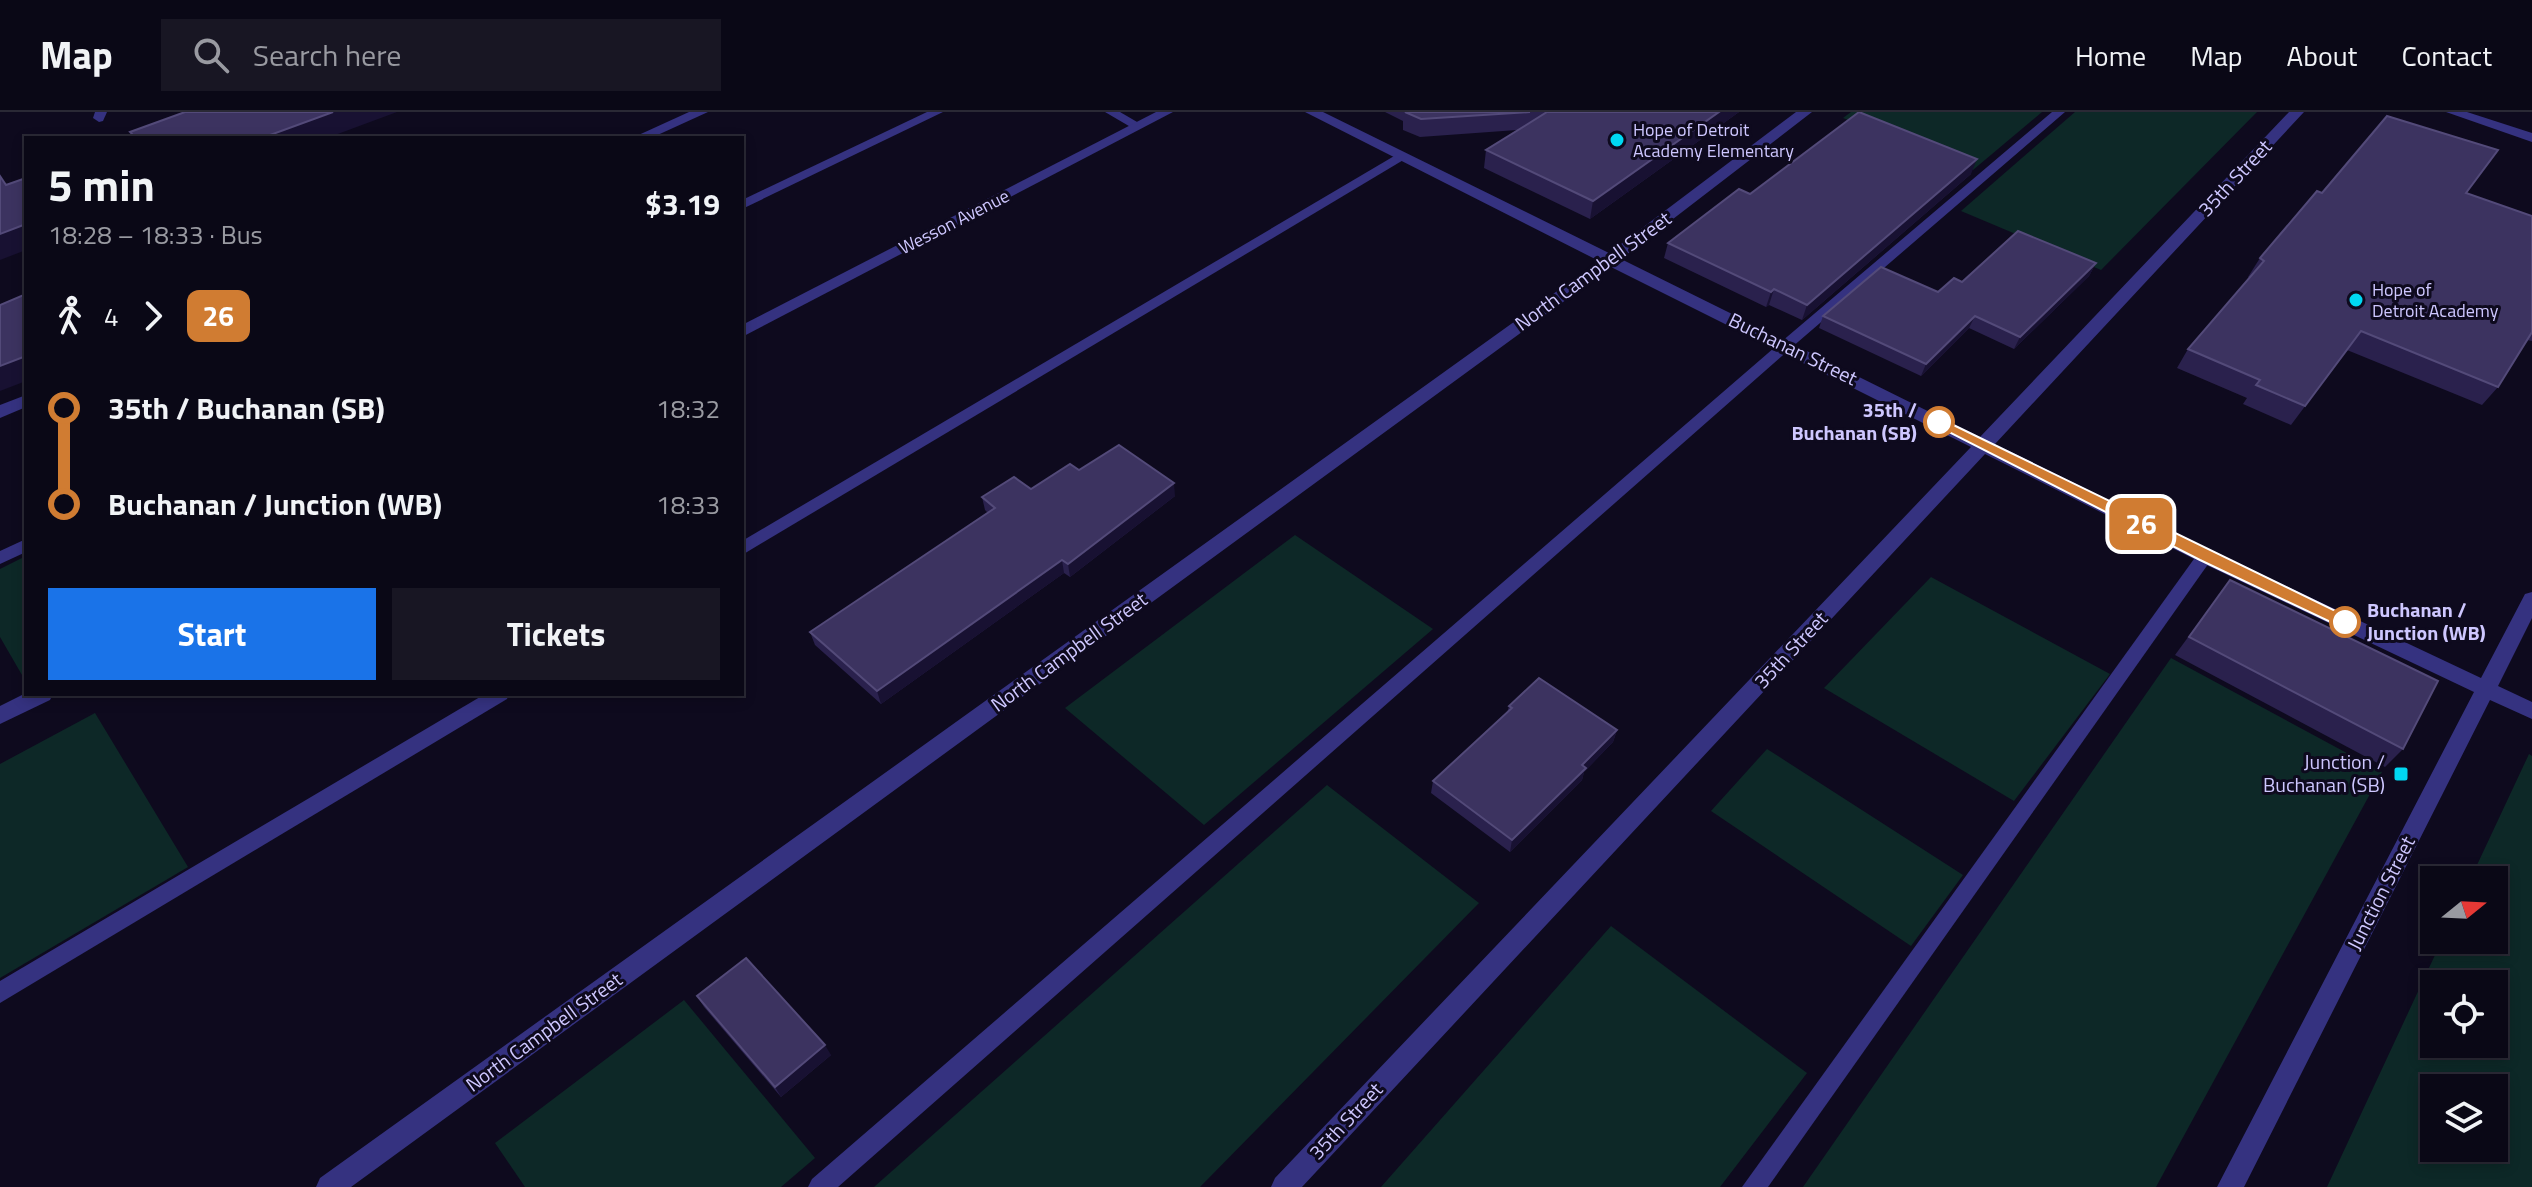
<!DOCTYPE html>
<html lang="en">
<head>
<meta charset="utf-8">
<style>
	body { margin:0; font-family:"Titillium Web",sans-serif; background:#181623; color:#f1f3f6; height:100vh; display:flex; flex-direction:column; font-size:30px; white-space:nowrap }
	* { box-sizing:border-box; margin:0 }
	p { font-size:26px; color:#999aa1 }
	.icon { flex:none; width:44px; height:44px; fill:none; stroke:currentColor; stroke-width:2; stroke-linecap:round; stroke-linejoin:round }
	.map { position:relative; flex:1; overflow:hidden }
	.drawer { position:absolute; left:24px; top:24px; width:720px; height:560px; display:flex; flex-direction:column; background:#0a0816; border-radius:0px; box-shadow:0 4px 12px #0003,0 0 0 2px #2a2935 }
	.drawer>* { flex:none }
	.badge { padding:0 16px; border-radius:12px; font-size:28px; line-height:52px }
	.needle { width:52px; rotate:72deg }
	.tools { position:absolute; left:2420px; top:754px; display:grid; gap:16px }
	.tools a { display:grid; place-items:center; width:88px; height:88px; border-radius:0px; background:#0a0816; box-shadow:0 4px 12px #0003,0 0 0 2px #2a2935; font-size:40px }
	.map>.badge { position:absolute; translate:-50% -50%; box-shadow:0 0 0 4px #fff }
	.legs { display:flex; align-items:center; gap:12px; height:88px; padding:0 24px; font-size:26px }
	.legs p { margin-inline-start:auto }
	.head { display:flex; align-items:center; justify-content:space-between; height:136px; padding:0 24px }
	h1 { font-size:44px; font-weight:700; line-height:60px }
	.action { display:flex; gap:16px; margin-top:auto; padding:16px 24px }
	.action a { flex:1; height:92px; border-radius:0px; background:#1a73e8; color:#fff; font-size:32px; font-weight:700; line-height:92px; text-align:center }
	.action a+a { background:#181623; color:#f1f3f6 }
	ul { padding:0 24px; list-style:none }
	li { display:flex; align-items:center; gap:28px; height:96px; font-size:30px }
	li i { display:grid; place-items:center; width:12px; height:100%; margin:0 10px; background:currentColor }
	li i::after { content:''; width:20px; height:20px; margin:-10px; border:6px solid; border-radius:50%; background:#0a0816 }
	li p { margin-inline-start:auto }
	li:first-child i { background:linear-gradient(#0000 50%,currentColor 0) }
	li:last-child i { background:linear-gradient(currentColor 50%,#0000 0) }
	header { display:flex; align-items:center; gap:48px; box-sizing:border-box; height:112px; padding:0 40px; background:#0a0816; border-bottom:2px solid #2a2935 }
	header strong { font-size:38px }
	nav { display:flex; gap:44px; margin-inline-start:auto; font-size:28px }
	.search { width:560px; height:72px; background:#181623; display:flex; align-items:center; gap:20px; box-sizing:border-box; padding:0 28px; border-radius:0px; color:#999aa1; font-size:30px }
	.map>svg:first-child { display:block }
	.green { fill:#0d2827; fill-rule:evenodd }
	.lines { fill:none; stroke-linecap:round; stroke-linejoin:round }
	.lane { fill:#353280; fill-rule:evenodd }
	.street { fill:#353280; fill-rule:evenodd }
	.wall { fill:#2a214d }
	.shaded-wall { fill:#181132 }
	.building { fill:#3c3360; stroke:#534a79; stroke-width:2 }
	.line-1 { fill:#d07c32; stroke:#fff; stroke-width:2 }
	.poi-dot { fill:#00d8f2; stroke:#0e0a1e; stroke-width:3 }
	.stop-1-dot { fill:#fff; stroke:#d07c32; stroke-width:4 }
	.labels { text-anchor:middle; stroke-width:6; stroke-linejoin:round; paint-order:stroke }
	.far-poi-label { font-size:18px; fill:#cec7ff; stroke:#0e0a1e; text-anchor:start }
	.far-street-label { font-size:18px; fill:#cec7ff; stroke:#0e0a1e }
	.street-label { font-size:20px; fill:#cec7ff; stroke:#0e0a1e }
	.stop-label { font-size:20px; font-weight:bold; fill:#cec7ff; stroke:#0e0a1e; text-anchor:end }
	.poi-label { font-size:20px; fill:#cec7ff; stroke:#0e0a1e; text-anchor:end }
</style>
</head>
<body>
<header>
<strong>Map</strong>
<div class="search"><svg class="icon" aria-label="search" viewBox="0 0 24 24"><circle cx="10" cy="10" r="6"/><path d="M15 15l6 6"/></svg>Search here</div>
<nav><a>Home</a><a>Map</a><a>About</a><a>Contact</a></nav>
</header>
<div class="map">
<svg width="2532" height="1075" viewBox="0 0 2532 1075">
	<rect width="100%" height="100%" fill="#0e0a1e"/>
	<!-- green -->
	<g class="green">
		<polygon points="1851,0 2042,0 1973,58 1843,6"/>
		<polygon points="2075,0 2257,0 2101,158 1961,99"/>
		<polygon points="1295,423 1433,517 1204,713 1065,596"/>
		<polygon points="26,444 26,561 22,563 0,525 0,457"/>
		<polygon points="1931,465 2110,562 2014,689 1824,576"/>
		<polygon points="2171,546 2382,660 2156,1075 1803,1075"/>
		<polygon points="95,601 188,755 0,866 0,652"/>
		<polygon points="1767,637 1963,763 1911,834 1711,699"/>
		<path d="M2529,642L2532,644V1075H2327L2442,828H2494V768H2470ZM2434,872H2494V932H2434ZM2434,976H2494V1036H2434Z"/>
		<polygon points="1327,673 1479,791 1200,1075 874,1075"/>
		<polygon points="1611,814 1807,961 1720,1075 1381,1075"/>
		<polygon points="684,888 815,1046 781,1075 525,1075 495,1031"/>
	</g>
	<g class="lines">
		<!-- lane -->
		<g class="lane">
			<polygon points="95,0 107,0 103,9 99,10 93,6"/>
			<polygon points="927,0 943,0 742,97 742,88"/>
			<polygon points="1105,0 1120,0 1144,14 1134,17"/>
			<polygon points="2052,0 2065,0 1791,236 838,1075 808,1075 812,1067 1781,230"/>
			<polygon points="1401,40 1407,44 1405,47 742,443 742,429"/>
			<polygon points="26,427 26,440 0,452 0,439"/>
			<polygon points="2205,438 2211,440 2213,444 2211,448 1768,1075 1742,1075 2199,440"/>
			<polygon points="485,582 509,582 507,587 0,891 0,869"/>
		</g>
		<!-- street -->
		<g class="street">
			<polygon points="689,0 708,0 651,26 632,26"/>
			<polygon points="1156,0 1173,0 742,225 742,213"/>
			<polygon points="1305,0 1323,0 1609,141 1796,0 1812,0 1621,147 1980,325 2289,0 2304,0 1995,332 2212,439 2481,566 2525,482 2532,480 2532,506 2498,574 2532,590 2532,607 2490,588 2244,1075 2217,1075 2474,580 2198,449 1985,342 1302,1075 1271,1075 1275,1066 1971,335 1611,155 351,1075 316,1075 320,1066 1599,149"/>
			<polygon points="2446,0 2467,0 2532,21 2532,30"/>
			<polygon points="26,283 26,295 0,306 0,293"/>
			<polygon points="26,581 53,582 50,588 0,612 0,594"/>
		</g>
	</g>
	<!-- wall -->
	<g class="wall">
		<polygon points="1385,0 1739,0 1590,107 1484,56 1486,38 1517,18 1420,25 1403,18 1403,9"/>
		<polygon points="1971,62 1802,208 1769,193 1766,195 1664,146 1668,131 1750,82"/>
		<polygon points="2466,81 2532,104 2532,229 2527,228 2498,275 2482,293 2347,238 2291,313 2243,292 2247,286 2177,256 2188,237 2250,166 2248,165 2260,146"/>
		<polygon points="2096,151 2089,164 2014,237 1969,216 1921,264 1819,216 1823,204 1938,180"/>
		<polygon points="1079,358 1175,384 1070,465 1064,461 881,592 815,533 810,520 988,401 985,398 982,385 1031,377"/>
		<polygon points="2230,468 2403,637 2385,655 2175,543"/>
		<polygon points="1509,594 1617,618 1613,630 1584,660 1582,668 1510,740 1431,681 1433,669 1507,601"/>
		<polygon points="697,884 831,943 781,985 704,895"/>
	</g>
	<!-- shaded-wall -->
	<g class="shaded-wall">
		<polygon points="333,0 397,0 327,26 262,26"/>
		<polygon points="1719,0 1739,0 1590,107 1593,89"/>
		<polygon points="1977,47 1971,62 1802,208 1807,193"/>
		<polygon points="26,112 26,138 0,148 0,122"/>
		<polygon points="2096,151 2089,164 2014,237 2020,225"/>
		<polygon points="1774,177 1769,193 1766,195 1771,180"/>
		<polygon points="1975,204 1969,216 1921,264 1926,252"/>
		<polygon points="26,244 26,269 0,279 0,254"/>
		<polygon points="1174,371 1175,384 1070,465 1068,452"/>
		<polygon points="1062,448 1064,461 881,592 877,579"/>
		<polygon points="1617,618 1613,630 1584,660 1582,668 1510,740 1512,728"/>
		<polygon points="825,933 831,943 781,985 775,975"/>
	</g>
	<!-- building -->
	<g class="building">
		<polygon points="185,0 333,0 262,26 136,26 130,20"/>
		<polygon points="1405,0 1530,0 1421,7"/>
		<polygon points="1547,0 1719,0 1593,89 1486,38"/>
		<polygon points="1859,0 1977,47 1807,193 1774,177 1771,180 1668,131 1739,77 1750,82"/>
		<polygon points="2387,4 2498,38 2466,81 2532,104 2532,220 2498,275 2361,219 2305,294 2256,273 2260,268 2188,237 2264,149 2260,146 2317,79 2322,81"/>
		<polygon points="0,64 6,73 26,66 26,112 0,122"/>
		<polygon points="2018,119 2096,151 2020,225 1975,204 1926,252 1823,204 1881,155 1938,180 1954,166 1962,170"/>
		<polygon points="26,182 26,244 0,254 0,193"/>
		<polygon points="1119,333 1174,371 1068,452 1062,448 877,579 810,520 995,396 982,385 1014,365 1031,377 1070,352 1079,358"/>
		<polygon points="2230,468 2438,569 2403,637 2189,525"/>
		<polygon points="1539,566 1617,618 1582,653 1586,656 1512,728 1433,669 1512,596 1509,594"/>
		<polygon points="746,846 825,933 775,975 697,884"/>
	</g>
	<!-- line-1 -->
	<polygon class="line-1" points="1939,306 2350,506 2353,510 2345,516 2339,514 2200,448 1935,313 1935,307"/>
	<!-- markers -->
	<g class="poi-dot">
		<circle cx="1617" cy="28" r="8"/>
		<circle cx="2356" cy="188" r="8"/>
		<rect x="2393" y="654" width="16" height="16" rx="4"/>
	</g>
	<g class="stop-1-dot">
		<circle cx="1939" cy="310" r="14"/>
		<circle cx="2345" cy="510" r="14"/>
	</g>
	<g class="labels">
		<!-- far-poi labels -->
		<g class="far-poi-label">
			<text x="1633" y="24">Hope of Detroit<tspan x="1633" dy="21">Academy Elementary</tspan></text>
			<text x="2372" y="184">Hope of<tspan x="2372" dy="21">Detroit Academy</tspan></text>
		</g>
		<!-- far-street labels -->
		<g class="far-street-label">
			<text transform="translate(954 110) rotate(-27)" y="6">Wesson Avenue</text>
		</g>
		<!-- street labels -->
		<g class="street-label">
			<text transform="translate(2235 66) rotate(-47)" y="7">35th Street</text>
			<text transform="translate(1593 159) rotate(-36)" y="7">North Campbell Street</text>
			<text transform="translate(1793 237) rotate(26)" y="7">Buchanan Street</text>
			<text transform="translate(1791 538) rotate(-47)" y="7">35th Street</text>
			<text transform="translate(1069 540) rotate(-36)" y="7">North Campbell Street</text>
			<text transform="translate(2381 781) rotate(-63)" y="7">Junction Street</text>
			<text transform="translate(544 920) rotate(-36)" y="7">North Campbell Street</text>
			<text transform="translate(1346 1009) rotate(-47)" y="7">35th Street</text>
		</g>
		<!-- stop labels -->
		<g class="stop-label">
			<text x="1917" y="305">35th /<tspan x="1917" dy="23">Buchanan (SB)</tspan></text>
			<text x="2367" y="505" text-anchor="start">Buchanan /<tspan x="2367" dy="23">Junction (WB)</tspan></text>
		</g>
		<!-- poi labels -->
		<g class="poi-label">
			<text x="2385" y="657">Junction /<tspan x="2385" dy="23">Buchanan (SB)</tspan></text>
		</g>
	</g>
</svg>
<div class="tools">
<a><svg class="needle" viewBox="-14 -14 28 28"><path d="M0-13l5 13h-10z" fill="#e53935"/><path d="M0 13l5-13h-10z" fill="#999aa1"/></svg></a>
<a><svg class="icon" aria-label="locate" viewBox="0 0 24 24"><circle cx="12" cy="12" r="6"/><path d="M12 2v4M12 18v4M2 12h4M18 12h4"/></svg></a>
<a><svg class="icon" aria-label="layers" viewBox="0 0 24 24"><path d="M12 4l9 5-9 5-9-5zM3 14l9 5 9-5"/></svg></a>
</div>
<b class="badge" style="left:2141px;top:412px;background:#d07c32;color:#fff">26</b>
<section class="drawer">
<div class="head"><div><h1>5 min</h1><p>18:28 – 18:33 · Bus</p></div><b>$3.19</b></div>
<div class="legs"><svg class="icon" aria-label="walk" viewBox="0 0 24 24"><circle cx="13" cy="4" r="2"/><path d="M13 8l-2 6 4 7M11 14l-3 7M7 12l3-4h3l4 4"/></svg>4<svg class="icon" aria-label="forward" viewBox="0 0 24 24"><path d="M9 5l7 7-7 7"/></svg><b class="badge" style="background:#d07c32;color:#fff">26</b></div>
<ul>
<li><i style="color:#d07c32"></i><b>35th / Buchanan (SB)</b><p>18:32</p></li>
<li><i style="color:#d07c32"></i><b>Buchanan / Junction (WB)</b><p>18:33</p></li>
</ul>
<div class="action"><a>Start</a><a>Tickets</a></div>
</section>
</div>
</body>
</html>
